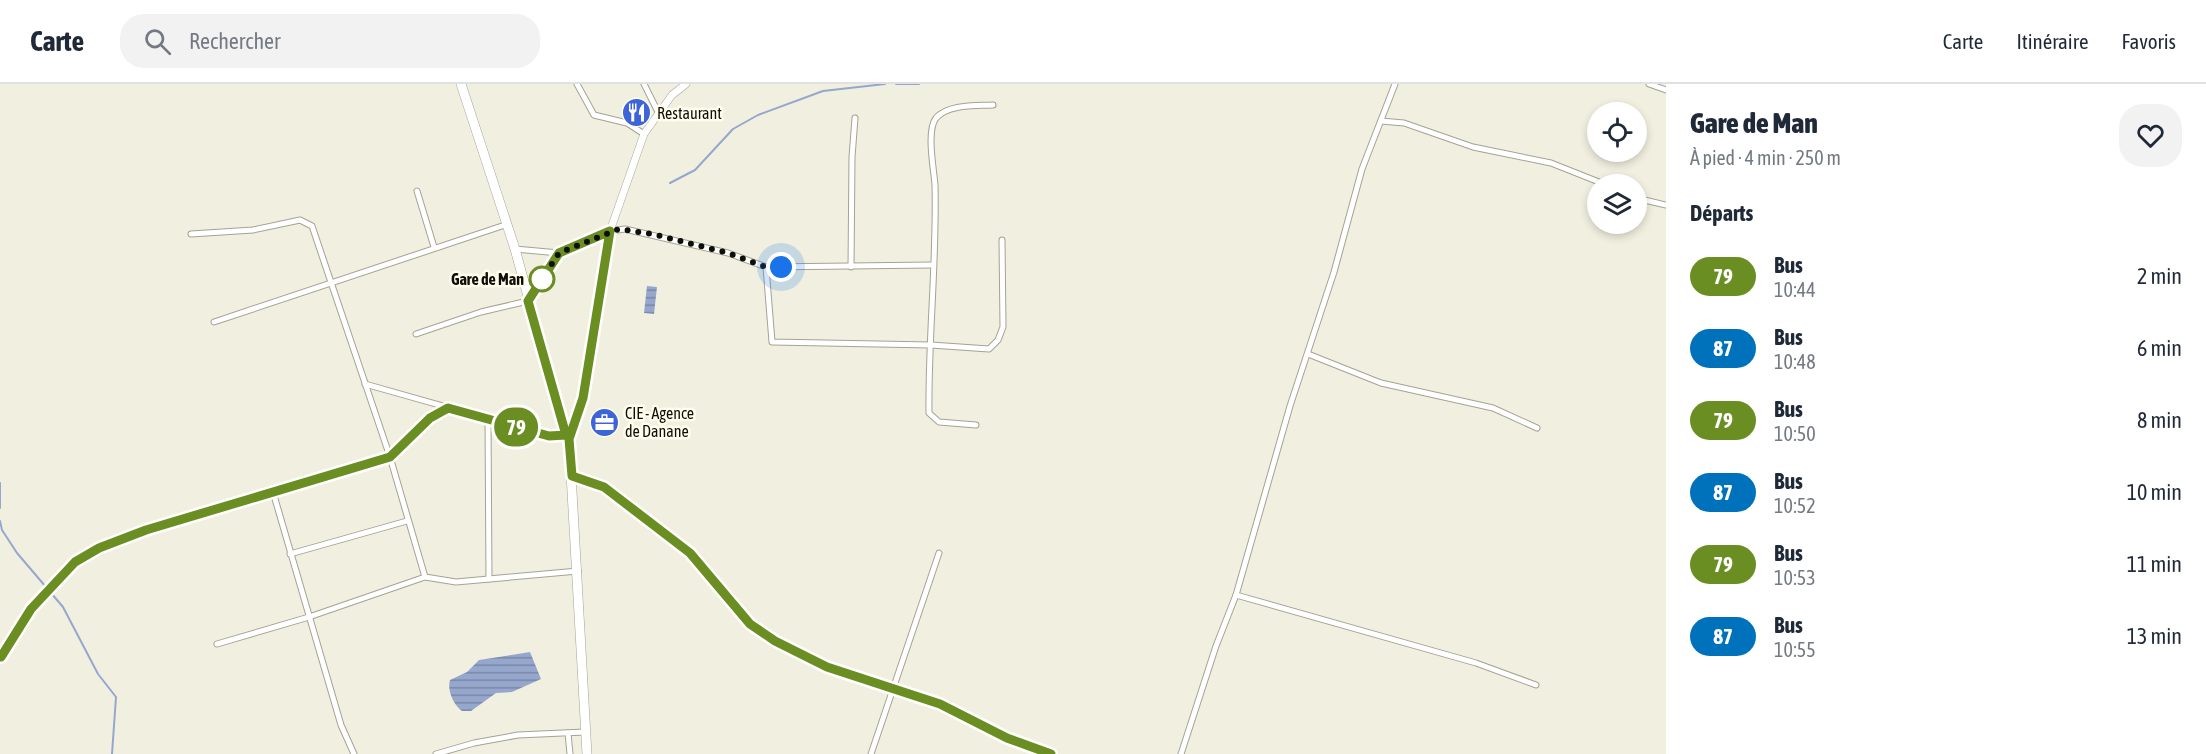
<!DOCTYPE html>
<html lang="fr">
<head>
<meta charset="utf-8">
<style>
	body { margin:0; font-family:"Asap Condensed",sans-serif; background:#f2f2f3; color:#1f2937; height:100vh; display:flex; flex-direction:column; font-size:22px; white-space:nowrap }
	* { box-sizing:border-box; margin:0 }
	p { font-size:20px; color:#747a83 }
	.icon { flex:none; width:33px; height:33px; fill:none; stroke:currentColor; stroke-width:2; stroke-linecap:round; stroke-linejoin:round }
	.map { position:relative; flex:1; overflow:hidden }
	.drawer { display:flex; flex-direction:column; background:#fff; width:540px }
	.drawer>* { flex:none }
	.badge { padding:0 12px; border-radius:20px; font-size:21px; line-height:39px }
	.controls { position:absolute; left:1587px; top:18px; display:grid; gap:12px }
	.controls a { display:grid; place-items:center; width:60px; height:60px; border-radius:50%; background:#fff; box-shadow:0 3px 9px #0003; font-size:30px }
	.you { position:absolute; width:30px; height:30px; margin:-15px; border:4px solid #fff; border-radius:50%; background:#1a73e8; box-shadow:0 0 0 9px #1a73e833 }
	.map>.badge { position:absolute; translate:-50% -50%; box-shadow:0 0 0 3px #fff }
	h2 { padding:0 24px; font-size:22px; line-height:54px }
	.round { display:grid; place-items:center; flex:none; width:63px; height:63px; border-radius:24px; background:#f2f2f3 }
	.overview { display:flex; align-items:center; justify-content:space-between; height:102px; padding:0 24px }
	h1 { font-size:28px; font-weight:800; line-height:45px }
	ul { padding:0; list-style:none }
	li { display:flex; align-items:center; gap:18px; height:72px; padding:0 24px }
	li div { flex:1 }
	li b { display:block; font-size:22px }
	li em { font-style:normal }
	li .badge { min-width:66px; font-weight:700; text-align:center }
	header { display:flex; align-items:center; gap:36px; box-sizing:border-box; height:84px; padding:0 30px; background:#fff; border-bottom:2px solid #e0e1e3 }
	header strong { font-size:28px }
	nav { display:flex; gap:33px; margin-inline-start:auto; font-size:21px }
	.search { width:420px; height:54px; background:#f2f2f3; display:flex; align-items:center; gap:15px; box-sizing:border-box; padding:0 21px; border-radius:24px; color:#747a83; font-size:22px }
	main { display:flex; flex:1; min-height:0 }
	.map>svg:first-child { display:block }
	.water { fill:url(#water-rules) }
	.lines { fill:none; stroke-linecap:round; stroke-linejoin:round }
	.stream { stroke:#96a7ce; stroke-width:2 }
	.minor-casing { stroke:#a4a394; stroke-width:7 }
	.tertiary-casing { stroke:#a4a394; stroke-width:8 }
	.primary-casing { stroke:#a4a394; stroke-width:10 }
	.minor { stroke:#fff; stroke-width:5 }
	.tertiary { stroke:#fff; stroke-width:7 }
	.primary { stroke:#fff; stroke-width:9 }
	.line-casing { stroke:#fff; stroke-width:14 }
	.line { stroke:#6b8e23; stroke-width:9 }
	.walk { stroke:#0f0f0a; stroke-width:6; stroke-dasharray:0 10.8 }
	.stop-dot { fill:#fff; stroke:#6b8e23; stroke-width:3 }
	.labels { text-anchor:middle; stroke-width:5; stroke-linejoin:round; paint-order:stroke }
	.poi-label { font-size:16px; fill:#0f0f0a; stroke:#fffeed; text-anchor:start }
	.stop-label { font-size:16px; font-weight:bold; fill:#0f0f0a; stroke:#fffeed; text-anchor:end }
</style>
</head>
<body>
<header>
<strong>Carte</strong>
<div class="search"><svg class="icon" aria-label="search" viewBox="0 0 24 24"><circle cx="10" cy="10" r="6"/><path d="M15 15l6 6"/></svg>Rechercher</div>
<nav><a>Carte</a><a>Itinéraire</a><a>Favoris</a></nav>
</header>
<main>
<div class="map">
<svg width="1666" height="670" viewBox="0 0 1666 670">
	<defs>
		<pattern id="water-rules" width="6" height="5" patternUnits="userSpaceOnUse" patternTransform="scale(1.5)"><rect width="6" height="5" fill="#96a7ce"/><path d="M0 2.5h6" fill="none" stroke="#7986a5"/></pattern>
	</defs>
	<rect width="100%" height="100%" fill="#f1f0e0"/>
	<!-- water -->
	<g class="water">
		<polygon points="647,202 657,203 654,230 644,229"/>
		<path d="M530,568L541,595L512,608L496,609L471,627H462C453,620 447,606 450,596L467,588L479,576Z"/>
	</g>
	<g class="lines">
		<!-- stream -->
		<g class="stream">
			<polyline points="896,0 919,0"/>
			<polyline points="670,99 695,86 733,45 758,31 823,7 885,0"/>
			<polyline points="0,399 0,424"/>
			<polyline points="0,437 2,446 17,469 63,523 98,590 116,613 112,670"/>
		</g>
		<defs>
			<g id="minor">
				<polyline points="577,0 594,31 627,39 644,50"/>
				<polyline points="644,0 658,28"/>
				<polyline points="1649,0 1666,6"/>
				<polyline points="1381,37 1404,39 1473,63 1551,79 1604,100"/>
				<polyline points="417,107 434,163"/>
				<polyline points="1636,114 1666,121"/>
				<polyline points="191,150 253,146 300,136 312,142 390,373 425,493 456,498 578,487"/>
				<polyline points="515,165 559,169 610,147 625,145 728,169 766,183 772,258 931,261 989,265 998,256 1003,243 1002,156"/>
				<polyline points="766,183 932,181"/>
				<polyline points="851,183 852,73 855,34"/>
				<polyline points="214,238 505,141"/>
				<polyline points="416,250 481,228 528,217 559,169"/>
				<polyline points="1308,270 1381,299 1493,324 1537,344"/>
				<polyline points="365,300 549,352 566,351"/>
				<polyline points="488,336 489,495"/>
				<path d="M976,341L939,338L929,329C928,254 937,177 935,101C934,86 926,47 936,34C948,20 976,22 993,21"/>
				<polyline points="572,392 604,403 690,469 750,540 775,557 827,583 894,607 927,615 1007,654 1051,670"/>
				<polyline points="273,408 341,641 354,670"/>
				<polyline points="290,470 407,437"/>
				<polyline points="1236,511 1476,579 1536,601"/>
				<polyline points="217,560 309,533 425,493"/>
				<polyline points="1,573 31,525 75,478 99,464 146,446 390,373 430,334 448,324"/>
				<polyline points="568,649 570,670"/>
				<polyline points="436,670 474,659 518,651 585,648"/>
				<polyline points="871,670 939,469"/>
				<polyline points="1181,670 1216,562 1236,511 1290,322 1334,188 1362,85 1395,0"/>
			</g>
			<polyline id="tertiary" points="569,355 583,314 610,147 644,50 672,11 686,0"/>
			<polyline id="primary" points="461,0 515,165 566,351 569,355 587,670"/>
		</defs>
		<!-- minor casing -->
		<use href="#minor" class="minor-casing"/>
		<!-- tertiary casing -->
		<use href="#tertiary" class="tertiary-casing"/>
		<!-- primary casing -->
		<use href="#primary" class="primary-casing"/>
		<!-- minor -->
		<use href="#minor" class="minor"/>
		<!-- tertiary -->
		<use href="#tertiary" class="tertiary"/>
		<!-- primary -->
		<use href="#primary" class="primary"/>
	</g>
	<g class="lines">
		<defs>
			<polyline id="line" points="1,573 31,525 75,478 99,464 146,446 390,373 430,334 448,324 549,352 566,351 528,217 559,169 610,147 583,314 569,355 572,392 604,403 690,469 750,540 775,557 827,583 940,620 1007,654 1051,670"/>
		</defs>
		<!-- line casing -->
		<use href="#line" class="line-casing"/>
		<!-- line -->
		<use href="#line" class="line"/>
		<!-- walk -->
		<polyline class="walk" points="542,195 538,201 559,169 619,145 652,150 728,169 766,183 781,183"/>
	</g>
	<!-- icons -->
	<defs>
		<symbol id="restaurant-disc" viewBox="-11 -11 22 22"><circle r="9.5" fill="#3e65d7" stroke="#fffeed"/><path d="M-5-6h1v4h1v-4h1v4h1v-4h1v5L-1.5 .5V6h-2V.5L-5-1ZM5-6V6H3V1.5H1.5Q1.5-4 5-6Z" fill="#fff"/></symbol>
		<symbol id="office-disc" viewBox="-11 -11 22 22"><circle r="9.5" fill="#3e65d7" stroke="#fffeed"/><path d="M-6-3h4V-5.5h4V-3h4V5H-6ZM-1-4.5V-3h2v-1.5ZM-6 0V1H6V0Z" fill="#fff"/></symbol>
	</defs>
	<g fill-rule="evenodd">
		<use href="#restaurant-disc" x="620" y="12" width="33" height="33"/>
		<use href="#office-disc" x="588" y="322" width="33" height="33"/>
	</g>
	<!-- markers -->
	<circle class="stop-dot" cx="542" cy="195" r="12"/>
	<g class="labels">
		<!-- poi labels -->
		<g class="poi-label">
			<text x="657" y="35">Restaurant</text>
			<text x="625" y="335">CIE - Agence<tspan x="625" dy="18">de Danane</tspan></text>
		</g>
		<!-- stop labels -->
		<g class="stop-label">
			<text x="524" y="201">Gare de Man</text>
		</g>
	</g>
</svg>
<div class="controls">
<a><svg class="icon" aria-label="locate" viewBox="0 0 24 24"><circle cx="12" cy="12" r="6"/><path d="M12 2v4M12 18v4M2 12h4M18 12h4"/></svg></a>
<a><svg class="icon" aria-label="layers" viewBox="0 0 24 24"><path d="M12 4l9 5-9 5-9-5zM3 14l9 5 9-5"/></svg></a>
</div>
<div class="you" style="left:781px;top:183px"></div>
<b class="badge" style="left:516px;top:343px;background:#6b8e23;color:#fff">79</b>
</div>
<section class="drawer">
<div class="overview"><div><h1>Gare de Man</h1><p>À pied · 4 min · 250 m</p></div><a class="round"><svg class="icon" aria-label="heart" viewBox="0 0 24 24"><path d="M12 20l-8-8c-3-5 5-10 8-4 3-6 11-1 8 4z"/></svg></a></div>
<h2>Départs</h2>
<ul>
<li><span class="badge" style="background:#6b8e23;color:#fff">79</span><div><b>Bus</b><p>10:44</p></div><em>2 min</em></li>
<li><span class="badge" style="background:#0072bc;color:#fff">87</span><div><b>Bus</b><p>10:48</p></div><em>6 min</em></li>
<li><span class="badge" style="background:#6b8e23;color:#fff">79</span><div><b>Bus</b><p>10:50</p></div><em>8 min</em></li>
<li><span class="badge" style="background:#0072bc;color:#fff">87</span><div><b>Bus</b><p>10:52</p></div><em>10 min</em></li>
<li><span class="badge" style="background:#6b8e23;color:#fff">79</span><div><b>Bus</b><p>10:53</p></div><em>11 min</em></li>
<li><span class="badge" style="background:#0072bc;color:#fff">87</span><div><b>Bus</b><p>10:55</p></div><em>13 min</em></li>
</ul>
</section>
</main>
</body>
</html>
